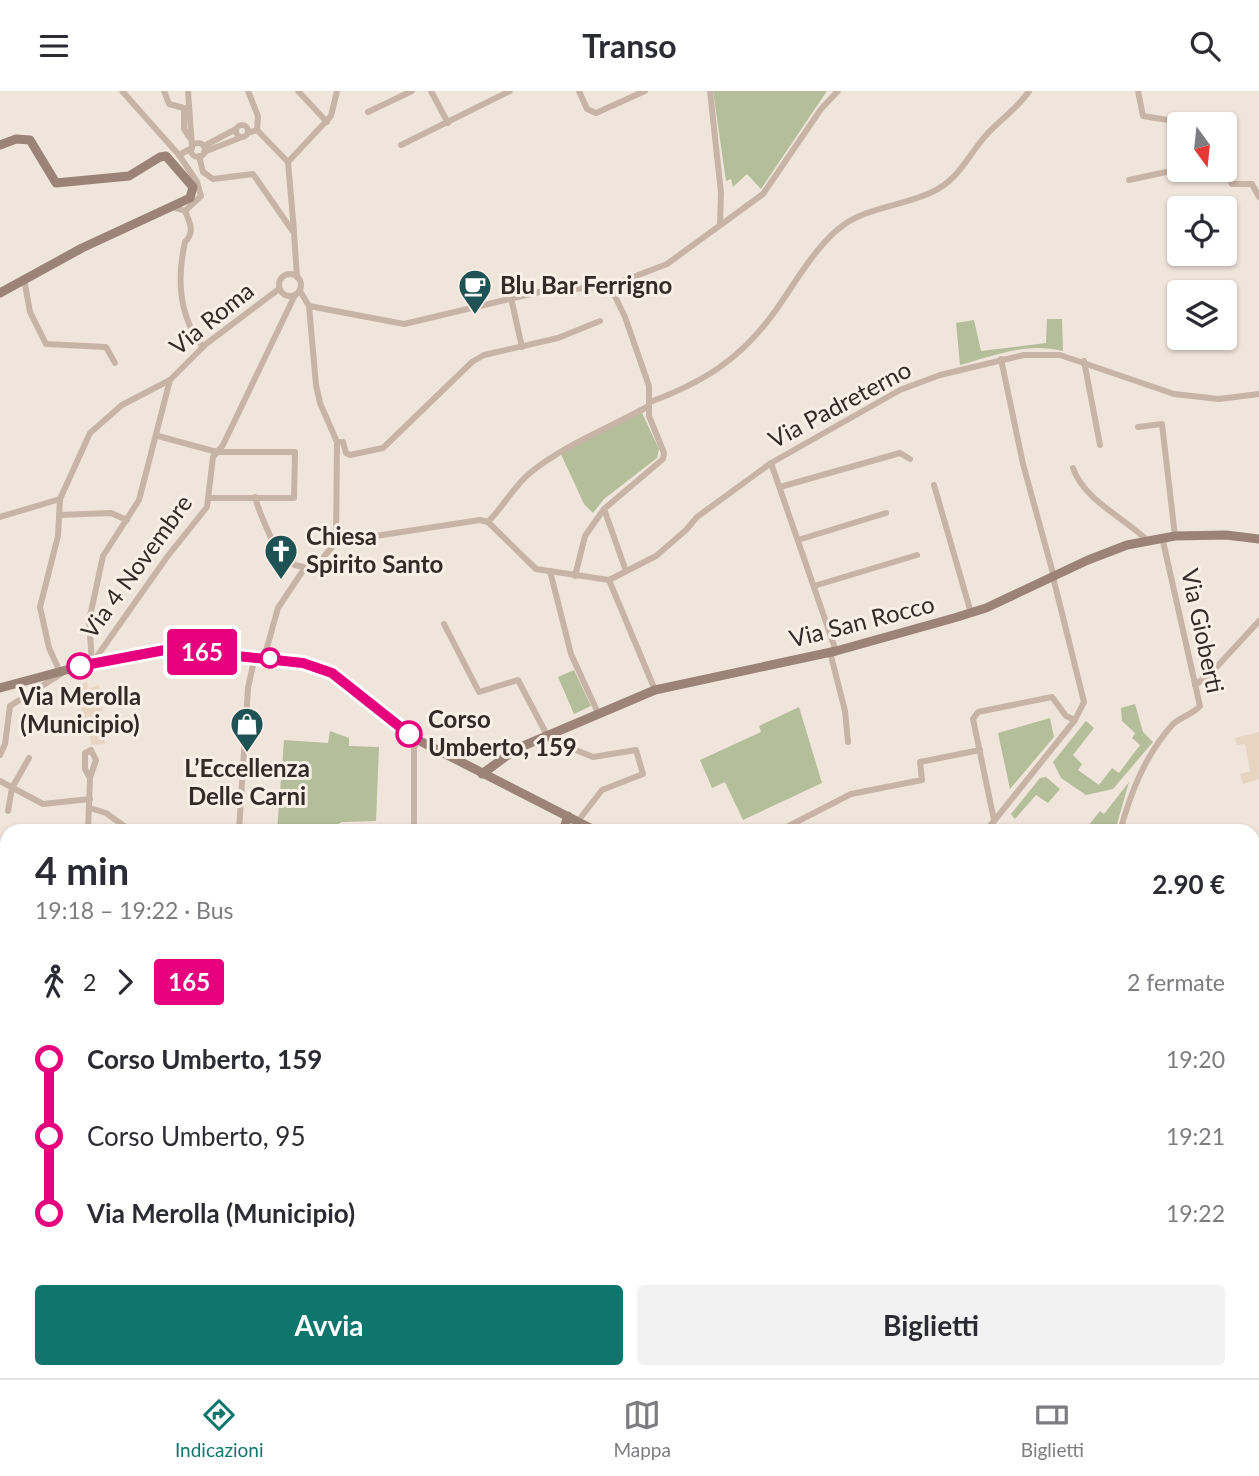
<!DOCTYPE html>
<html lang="it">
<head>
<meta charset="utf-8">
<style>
	body { margin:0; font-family:Lato,sans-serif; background:#f2f2f3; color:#2b2b33; height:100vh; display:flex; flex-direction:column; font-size:26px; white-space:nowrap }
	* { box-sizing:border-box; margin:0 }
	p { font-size:23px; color:#7c7c81 }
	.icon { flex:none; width:38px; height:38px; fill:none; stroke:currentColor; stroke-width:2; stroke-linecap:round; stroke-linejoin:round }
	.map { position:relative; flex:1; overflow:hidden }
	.details { position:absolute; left:0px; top:733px; width:1260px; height:555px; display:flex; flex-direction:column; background:#fff; border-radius:21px 21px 0 0; box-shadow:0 2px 5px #0004 }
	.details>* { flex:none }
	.badge { padding:0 14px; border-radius:5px; font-size:24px; line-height:46px }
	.needle { width:46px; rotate:165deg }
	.buttons { position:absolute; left:1167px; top:21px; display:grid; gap:14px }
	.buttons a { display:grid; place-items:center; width:70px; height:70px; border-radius:7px; background:#fff; box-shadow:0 2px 5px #0004; font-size:35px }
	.map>.badge { position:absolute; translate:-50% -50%; box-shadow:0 0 0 4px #fff }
	.legs { display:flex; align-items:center; gap:10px; height:77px; padding:0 35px; font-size:23px }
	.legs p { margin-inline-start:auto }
	.headline { display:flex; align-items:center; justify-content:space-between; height:119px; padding:0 35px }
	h1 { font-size:38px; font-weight:700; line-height:52px }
	.action { display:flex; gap:14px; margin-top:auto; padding:14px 35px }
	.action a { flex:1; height:80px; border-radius:7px; background:#0f766e; color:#fff; font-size:28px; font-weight:700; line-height:80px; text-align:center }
	.action a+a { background:#f2f2f3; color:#2b2b33 }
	ul { padding:0 35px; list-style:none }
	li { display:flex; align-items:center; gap:24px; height:77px; font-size:26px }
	li i { display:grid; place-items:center; width:10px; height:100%; margin:0 9px; background:currentColor }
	li i::after { content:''; width:18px; height:18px; margin:-9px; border:5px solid; border-radius:50%; background:#fff }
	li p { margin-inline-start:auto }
	li:first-child i { background:linear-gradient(#0000 50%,currentColor 0) }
	li:last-child i { background:linear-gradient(currentColor 50%,#0000 0) }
	header { display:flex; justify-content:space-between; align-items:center; height:91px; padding:0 35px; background:#fff; font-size:32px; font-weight:700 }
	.menu { display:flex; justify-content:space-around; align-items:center; height:98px; border-top:2px solid #e1e1e2; background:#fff; font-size:19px; color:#7c7c81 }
	.menu a { display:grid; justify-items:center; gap:4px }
	.menu .current { color:#0f766e }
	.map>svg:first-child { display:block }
	.green { fill:#b4be9a }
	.plaza { fill:#e8d5c1 }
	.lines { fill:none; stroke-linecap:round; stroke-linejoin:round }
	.street { stroke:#c8b4a6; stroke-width:6 }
	.secondary { stroke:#9b8378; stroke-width:9 }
	.line-1-casing { stroke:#fff; stroke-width:16 }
	.line-1 { stroke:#e6007e; stroke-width:10 }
	.stop-1-dot { fill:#fff; stroke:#e6007e; stroke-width:3.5 }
	.labels { text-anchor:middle; stroke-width:6; stroke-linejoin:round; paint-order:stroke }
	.poi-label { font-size:24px; font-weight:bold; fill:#342a27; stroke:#f8efe6; text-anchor:start }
	.street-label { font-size:24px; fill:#342a27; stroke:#f8efe6 }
	.stop-label { font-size:24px; font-weight:bold; fill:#342a27; stroke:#f8efe6 }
</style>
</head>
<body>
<header><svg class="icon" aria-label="menu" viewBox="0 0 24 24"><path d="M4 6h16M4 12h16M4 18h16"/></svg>Transo<svg class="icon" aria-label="search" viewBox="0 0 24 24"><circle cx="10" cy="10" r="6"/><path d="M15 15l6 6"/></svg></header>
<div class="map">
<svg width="1259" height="1287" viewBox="0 0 1259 1287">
	<rect width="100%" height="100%" fill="#f0e5da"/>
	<!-- green -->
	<g class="green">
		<polygon points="713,0 827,0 761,98 747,83 733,96 731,88 726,90"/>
		<path d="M1047,228H1062L1063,260C1027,251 995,264 960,274L956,232L974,229L981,260L1046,252Z"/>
		<polygon points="642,322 659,358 657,367 604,408 593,422 584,413 560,361"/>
		<polygon points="574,579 591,615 574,623 558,586"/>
		<polygon points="1135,613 1143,641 1153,651 1113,698 1086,704 1061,687 1053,671 1086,630 1094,637 1073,664 1082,673 1078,679 1099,694 1112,677 1119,682 1140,654 1132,647 1135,642 1122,630 1121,617"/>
		<polygon points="799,616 822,692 743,729 725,691 712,697 700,669 761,641 759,635"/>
		<polygon points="1050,627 1054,646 1010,698 998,642"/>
		<polygon points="330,640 349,647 349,655 379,656 376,730 342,731 324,740 277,740 284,649 328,652"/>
		<polygon points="1046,686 1060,698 1048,712 1036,704 1015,728 1011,723 1040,687"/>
		<polygon points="1129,691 1115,740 1084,740 1100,720 1104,723"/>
		<polygon points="726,1281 811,1281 812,1287 723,1287 727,1286"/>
	</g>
	<!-- plaza -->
	<g class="plaza">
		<polygon points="87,591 88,598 99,594 103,620 100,620 100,626 103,627 105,653 91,654 89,635 84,635 77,596"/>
		<polygon points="1259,641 1259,688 1243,693 1240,683 1250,680 1245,653 1237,654 1235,647"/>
	</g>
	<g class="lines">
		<!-- street -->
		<g class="street">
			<polyline points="122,0 179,64"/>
			<polyline points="164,0 169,13 184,17 184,38 189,46"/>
			<polyline points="188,0 192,56"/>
			<polyline points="248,0 258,25 257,39 248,42"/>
			<polyline points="298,0 327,31"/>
			<polyline points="431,0 448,32"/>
			<polyline points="579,0 587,18 596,22 645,0"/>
			<polyline points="710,0 721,102 720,132"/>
			<polyline points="1138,0 1143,25 1168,29"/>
			<polyline points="368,21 412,0"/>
			<circle cx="242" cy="40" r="6"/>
			<polyline points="257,39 288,71 294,140"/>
			<circle cx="198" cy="59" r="7"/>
			<polyline points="401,54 510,0"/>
			<polyline points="204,55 236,38"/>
			<polyline points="204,61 242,46"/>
			<polyline points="199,65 203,81 213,88 253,83 294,142 297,186"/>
			<polyline points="288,71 331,25 337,0"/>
			<polyline points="1225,79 1232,93 1252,93 1259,106"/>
			<polyline points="1129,89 1180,78"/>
			<path d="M172,116L185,120C190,131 195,142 185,151C177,187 178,225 203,256"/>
			<polyline points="185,120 201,105 197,91 179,64 192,57"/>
			<circle cx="290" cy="194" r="11"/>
			<polyline points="24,188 30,221 46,253 106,256 115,272"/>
			<polyline points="300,200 309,215 404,233 539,201 610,195 667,173 763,103 821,18 838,0"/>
			<polyline points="511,207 522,256"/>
			<polyline points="1001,268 1023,373 1054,486"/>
			<polyline points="1084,270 1100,354"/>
			<path d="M650,311C704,291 741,268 776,219C795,192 812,161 837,139C864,116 899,116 930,102C960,89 968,63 988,42C1002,27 1018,17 1029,0"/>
			<polyline points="1138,336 1162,333 1175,445"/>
			<polyline points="158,345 217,361 295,361 294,407 209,407"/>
			<polyline points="337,351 343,351 346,362 350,364 383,357 472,271 484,264 558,247 600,230"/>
			<polyline points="771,372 836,560"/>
			<path d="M1073,377C1084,409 1123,426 1147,449"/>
			<polyline points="934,394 971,522"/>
			<polyline points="780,396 900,362 910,368"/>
			<path d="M255,406C261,429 273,447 280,470L307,477"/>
			<polyline points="604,418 626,480"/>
			<polyline points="59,424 111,422 127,429"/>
			<polyline points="0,426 60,408"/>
			<polyline points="488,431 536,478 609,489 656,465 686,439 697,426 771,372 900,299 940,284 1024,264 1060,264 1174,303 1219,308 1259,303"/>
			<path d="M488,431C503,416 514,395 530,382C564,354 609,337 647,316"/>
			<polyline points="798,449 886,422"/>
			<polyline points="336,451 480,429 488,431"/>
			<polyline points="550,480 571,563 598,622"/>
			<polyline points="575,485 585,445 604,418 663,368 664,362 649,325 649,295 625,226 610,195"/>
			<polyline points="609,489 655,599"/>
			<polyline points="814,495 917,464"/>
			<polyline points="444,533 479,601 518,589 549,648 593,666 636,659 643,683 602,699 578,730"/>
			<polyline points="830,561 845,620 848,651"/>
			<polyline points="264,567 278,517 302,481 322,468 336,451 337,351 320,312 316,294 309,215"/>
			<polyline points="92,571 89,530 103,465 139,409 170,289"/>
			<polyline points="93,571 167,466 207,416 213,366 223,354 295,204"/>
			<polyline points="60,581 49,557 40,516 58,445 60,408 90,342 122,314 170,289 206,253 279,198"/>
			<polyline points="1195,594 1212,581 1259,530"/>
			<polyline points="0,664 5,653 10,615 61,583"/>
			<polyline points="0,690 43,713 90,708"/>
			<polyline points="90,717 106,722 131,740"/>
			<polyline points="8,720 12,697 29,667"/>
			<polyline points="994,729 973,628 978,621 1052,606 1066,625 1075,629"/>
			<polyline points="88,740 90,687 96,669 91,659 85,662 85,678 90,687"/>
			<polyline points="239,740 248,597 255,565"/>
			<polyline points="335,740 352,736 415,738"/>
			<polyline points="414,740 414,657 418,649"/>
			<polyline points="779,740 851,703 922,689 920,671 980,659"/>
			<polyline points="986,740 1075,629 1084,611 1053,486"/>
			<path d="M1120,740C1131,701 1145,664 1173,633C1181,626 1193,623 1200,615L1162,446"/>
			<polyline points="1253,768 1259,767"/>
			<polyline points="6,910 7,932"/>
			<polyline points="0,1186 7,1186"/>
			<polyline points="82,1281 82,1287"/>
			<polyline points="191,1281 192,1287"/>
			<polyline points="406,1281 409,1287"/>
			<polyline points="629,1281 630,1287"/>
			<polyline points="695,1281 697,1287"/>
			<polyline points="817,1281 818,1287"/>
			<polyline points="909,1281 910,1287"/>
			<polyline points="21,1287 21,1281"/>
			<polyline points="338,1287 370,1281"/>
			<polyline points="550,1287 574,1281"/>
		</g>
		<!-- secondary -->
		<g class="secondary">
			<polyline points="0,54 16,48 30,49 56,92 129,85 160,66 166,65 193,96 190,107 82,157 0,202"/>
			<polyline points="0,597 92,572 170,558 255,565 321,576 332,581 383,625 418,649 596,740"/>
			<polyline points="482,683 516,658 655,599 836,560 954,527 986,517 1088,469 1127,454 1175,445 1226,444 1259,448"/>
			<polyline points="563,740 568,725"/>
			<polyline points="0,911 7,910"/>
			<polyline points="1253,1055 1259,1058"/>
		</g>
	</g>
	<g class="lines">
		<defs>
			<polyline id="line-1" points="80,575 170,558 303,572 332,582 409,643"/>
		</defs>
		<!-- line-1 casing -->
		<use href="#line-1" class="line-1-casing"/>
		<!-- line-1 -->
		<use href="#line-1" class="line-1"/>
	</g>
	<!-- icons -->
	<defs>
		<symbol id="cafe-pin" viewBox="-11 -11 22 30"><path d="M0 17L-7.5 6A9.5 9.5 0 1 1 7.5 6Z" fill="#1e5254" stroke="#f8efe6"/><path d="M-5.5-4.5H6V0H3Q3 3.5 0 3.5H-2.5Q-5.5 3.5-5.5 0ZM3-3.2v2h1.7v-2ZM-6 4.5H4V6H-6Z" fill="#fff"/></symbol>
		<symbol id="church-pin" viewBox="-11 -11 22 30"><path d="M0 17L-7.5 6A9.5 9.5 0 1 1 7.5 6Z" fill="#1e5254" stroke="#f8efe6"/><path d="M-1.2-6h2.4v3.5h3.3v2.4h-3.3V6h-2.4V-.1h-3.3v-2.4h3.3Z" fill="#fff"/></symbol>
		<symbol id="shop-pin" viewBox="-11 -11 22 30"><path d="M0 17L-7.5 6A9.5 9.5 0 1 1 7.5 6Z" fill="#1e5254" stroke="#f8efe6"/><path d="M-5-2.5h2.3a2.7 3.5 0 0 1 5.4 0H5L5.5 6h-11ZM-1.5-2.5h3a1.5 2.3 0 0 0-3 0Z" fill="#fff"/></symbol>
	</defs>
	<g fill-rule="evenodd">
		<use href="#cafe-pin" x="456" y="176" width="38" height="52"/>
		<use href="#church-pin" x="262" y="441" width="38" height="52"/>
		<use href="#shop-pin" x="228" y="614" width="38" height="52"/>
	</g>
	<!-- markers -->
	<g class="stop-1-dot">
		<circle cx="270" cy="567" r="9"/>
		<circle cx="80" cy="575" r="12"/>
		<circle cx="409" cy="643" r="12"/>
	</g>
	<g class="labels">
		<!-- poi labels -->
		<g class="poi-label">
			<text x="500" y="203">Blu Bar Ferrigno</text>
			<text x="306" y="454">Chiesa<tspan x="306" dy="28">Spirito Santo</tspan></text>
			<text x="247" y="686" text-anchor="middle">L’Eccellenza<tspan x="247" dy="28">Delle Carni</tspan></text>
		</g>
		<!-- street labels -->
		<g class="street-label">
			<text transform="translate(212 228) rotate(-39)" y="8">Via Roma</text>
			<text transform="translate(840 314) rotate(-28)" y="8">Via Padreterno</text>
			<text transform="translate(137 476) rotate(-54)" y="8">Via 4 Novembre</text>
			<text transform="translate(862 531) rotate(-14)" y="8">Via San Rocco</text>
			<text transform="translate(1202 540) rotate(78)" y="8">Via Gioberti</text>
		</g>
		<!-- stop labels -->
		<g class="stop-label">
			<text x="80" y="614">Via Merolla<tspan x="80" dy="28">(Municipio)</tspan></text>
			<text x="428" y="637" text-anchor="start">Corso<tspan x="428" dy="28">Umberto, 159</tspan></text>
		</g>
	</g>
</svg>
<div class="buttons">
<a><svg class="needle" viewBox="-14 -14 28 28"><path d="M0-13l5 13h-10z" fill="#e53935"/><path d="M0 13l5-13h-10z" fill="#7c7c81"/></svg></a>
<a><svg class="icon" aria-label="locate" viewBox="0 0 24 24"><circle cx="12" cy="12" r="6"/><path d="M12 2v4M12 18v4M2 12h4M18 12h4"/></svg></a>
<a><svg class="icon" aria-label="layers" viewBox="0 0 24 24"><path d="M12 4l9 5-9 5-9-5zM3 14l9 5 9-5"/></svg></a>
</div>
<b class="badge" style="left:202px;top:561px;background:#e6007e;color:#fff">165</b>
<section class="details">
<div class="headline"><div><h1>4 min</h1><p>19:18 – 19:22 · Bus</p></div><b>2.90 €</b></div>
<div class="legs"><svg class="icon" aria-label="walk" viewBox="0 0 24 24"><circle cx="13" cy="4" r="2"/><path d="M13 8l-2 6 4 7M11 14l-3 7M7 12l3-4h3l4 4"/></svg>2<svg class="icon" aria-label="forward" viewBox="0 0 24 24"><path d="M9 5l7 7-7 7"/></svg><b class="badge" style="background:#e6007e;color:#fff">165</b><p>2 fermate</p></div>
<ul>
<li><i style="color:#e6007e"></i><b>Corso Umberto, 159</b><p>19:20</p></li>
<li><i style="color:#e6007e"></i><span>Corso Umberto, 95</span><p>19:21</p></li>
<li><i style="color:#e6007e"></i><b>Via Merolla (Municipio)</b><p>19:22</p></li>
</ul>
<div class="action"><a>Avvia</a><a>Biglietti</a></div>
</section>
</div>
<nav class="menu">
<a class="current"><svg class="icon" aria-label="directions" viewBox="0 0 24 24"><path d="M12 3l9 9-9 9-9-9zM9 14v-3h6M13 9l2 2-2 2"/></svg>Indicazioni</a>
<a><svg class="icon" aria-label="map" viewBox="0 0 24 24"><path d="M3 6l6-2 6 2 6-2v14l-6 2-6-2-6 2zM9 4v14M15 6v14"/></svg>Mappa</a>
<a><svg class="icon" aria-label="tickets" viewBox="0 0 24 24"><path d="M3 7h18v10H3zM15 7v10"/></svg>Biglietti</a>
</nav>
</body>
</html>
